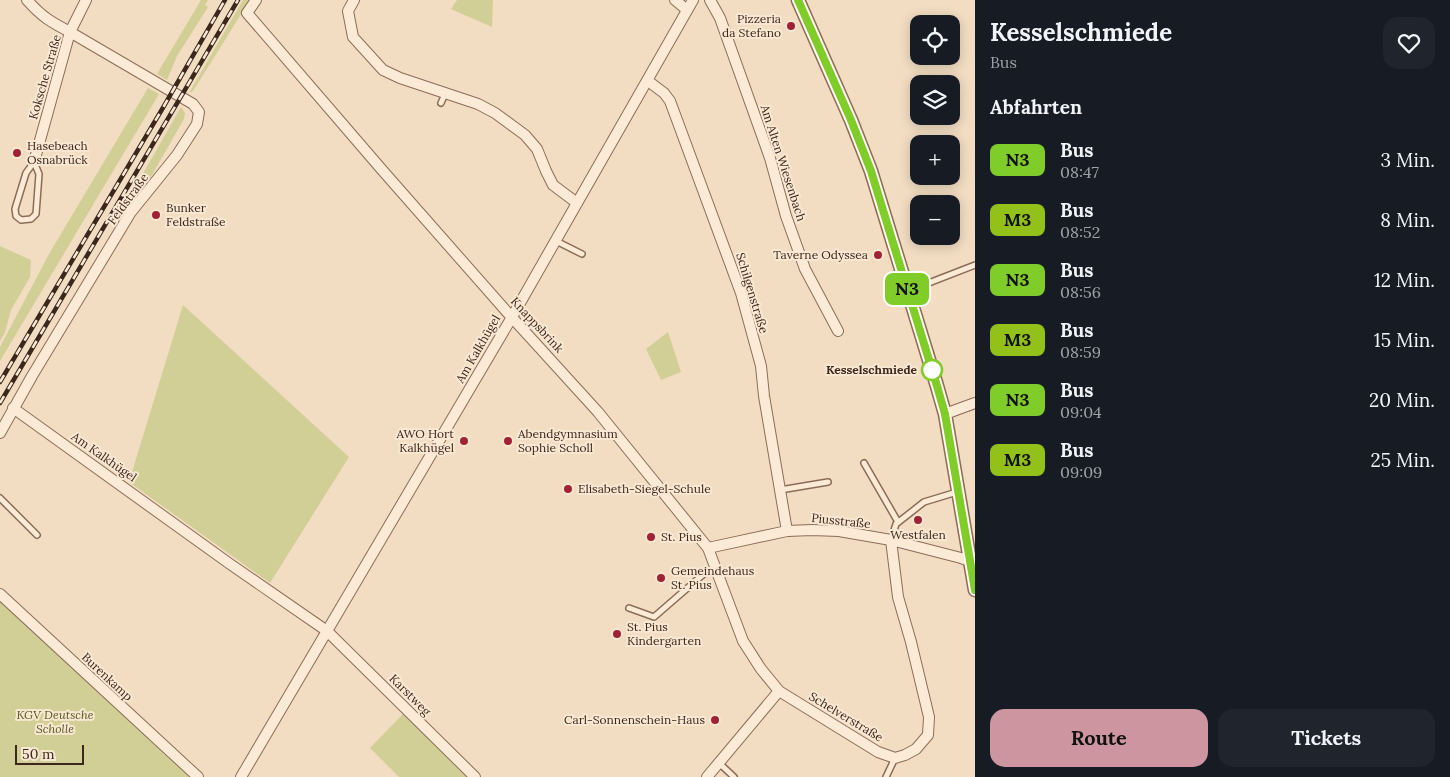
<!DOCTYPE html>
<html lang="de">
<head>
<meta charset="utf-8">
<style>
	body { margin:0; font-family:Lora,serif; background:#20242c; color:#f1f3f6; height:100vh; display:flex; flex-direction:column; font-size:19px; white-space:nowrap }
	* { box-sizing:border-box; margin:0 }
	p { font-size:16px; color:#9ea1a6 }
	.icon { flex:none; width:28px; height:28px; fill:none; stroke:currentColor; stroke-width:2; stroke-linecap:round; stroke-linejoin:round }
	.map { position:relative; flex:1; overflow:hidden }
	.drawer { display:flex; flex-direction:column; background:#171b24; width:475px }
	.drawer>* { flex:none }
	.badge { padding:0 10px; border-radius:8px; font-size:18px; line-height:32px }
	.buttons { position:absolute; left:910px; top:15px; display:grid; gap:10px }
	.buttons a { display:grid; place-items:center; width:50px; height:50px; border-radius:10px; background:#171b24; box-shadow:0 2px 12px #0003; font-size:25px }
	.scale { position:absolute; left:15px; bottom:12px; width:69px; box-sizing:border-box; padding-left:5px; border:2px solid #3c271d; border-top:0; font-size:14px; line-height:18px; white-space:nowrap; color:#3c271d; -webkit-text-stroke:4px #f8e8d2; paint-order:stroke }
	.map>.badge { position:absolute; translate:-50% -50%; box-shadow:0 0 0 2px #fff }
	h2 { padding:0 15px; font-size:19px; line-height:45px }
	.round { display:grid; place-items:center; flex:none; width:52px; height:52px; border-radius:15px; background:#20242c }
	.head { display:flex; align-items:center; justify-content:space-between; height:85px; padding:0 15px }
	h1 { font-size:24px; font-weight:700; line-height:38px }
	.action { display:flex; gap:10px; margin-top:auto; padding:10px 15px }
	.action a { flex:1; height:58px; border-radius:15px; background:#cd959f; color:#111; font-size:20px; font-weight:700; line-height:58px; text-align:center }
	.action a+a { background:#20242c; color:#f1f3f6 }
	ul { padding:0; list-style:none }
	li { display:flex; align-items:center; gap:15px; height:60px; padding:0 15px }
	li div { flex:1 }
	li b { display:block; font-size:19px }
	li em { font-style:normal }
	li .badge { min-width:55px; font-weight:700; text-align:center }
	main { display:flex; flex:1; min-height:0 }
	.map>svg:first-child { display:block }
	.green { fill:#d1cf95 }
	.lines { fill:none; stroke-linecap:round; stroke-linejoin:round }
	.service-casing { stroke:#8d6c57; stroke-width:8 }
	.minor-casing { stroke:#8d6c57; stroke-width:12 }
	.tertiary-casing { stroke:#8d6c57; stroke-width:15 }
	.service { stroke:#fbebd6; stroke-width:5 }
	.minor { stroke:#fbebd6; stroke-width:10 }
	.tertiary { stroke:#fbebd6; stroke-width:12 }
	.rail-casing { stroke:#3c271d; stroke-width:4.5 }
	.rail { stroke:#f8e8d2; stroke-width:2.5; stroke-dasharray:8; stroke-linecap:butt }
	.line-casing { stroke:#fff; stroke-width:11 }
	.line { stroke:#80cc28; stroke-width:8 }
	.poi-dot { fill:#a12235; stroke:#f8e8d2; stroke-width:2 }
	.stop-dot { fill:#fff; stroke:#80cc28; stroke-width:2.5 }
	.labels { text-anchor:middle; stroke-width:4; stroke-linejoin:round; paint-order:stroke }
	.poi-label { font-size:12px; fill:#3c271d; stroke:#f8e8d2; text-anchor:start }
	.street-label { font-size:12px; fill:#3c271d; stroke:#f8e8d2 }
	.stop-label { font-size:12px; font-weight:bold; fill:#3c271d; stroke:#f8e8d2; text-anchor:end }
	.park-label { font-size:12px; font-style:italic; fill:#545a22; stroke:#f8e8d2 }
</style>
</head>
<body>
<main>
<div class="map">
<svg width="975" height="777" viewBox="0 0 975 777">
	<rect width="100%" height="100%" fill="#f2ddc2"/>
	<!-- green -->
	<g class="green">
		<polygon points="201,0 208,0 205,5 208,7 177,56 167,80 157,74"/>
		<polygon points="243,0 250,0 193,91 189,93"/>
		<polygon points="457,0 493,0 492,27 451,9"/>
		<polygon points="148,88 159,94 0,361 0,347 49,254"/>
		<polygon points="181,107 185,113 184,119 152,175 117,219"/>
		<polygon points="0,246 31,260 30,277 11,310 5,332 0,341"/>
		<polygon points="183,305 349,457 270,583 129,482"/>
		<polygon points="668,332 681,372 661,380 646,349"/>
		<polygon points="0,601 4,605 198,777 0,777"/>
		<polygon points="404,713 468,777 399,777 370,748"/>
	</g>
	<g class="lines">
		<defs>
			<g id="service">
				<polyline points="441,103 445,94"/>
				<polygon points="34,162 39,174 36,214 31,219 21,220 16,216 15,209 26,173"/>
				<polyline points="556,241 582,254"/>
				<polyline points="908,291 975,265"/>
				<polyline points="864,463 898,522"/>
				<polyline points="780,490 828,482"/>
				<polyline points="0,498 37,535"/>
				<polyline points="891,540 896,524 924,502 957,492"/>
				<polyline points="629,608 654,617 706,572 715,569"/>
				<polyline points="719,763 734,777"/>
				<polyline points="886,777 895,758"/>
			</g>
			<g id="minor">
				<polyline points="256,0 247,13 383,171 507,312 598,412 708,548 743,641 761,669 779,691 878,752 895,758 905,755 916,749 928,735 929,717 911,642 898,597 891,540"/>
				<polyline points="354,0 348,11 353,37 383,70 400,78 478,104 495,113 525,135 537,149 546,171 553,185 577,203"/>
				<polyline points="675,0 687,10"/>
				<polyline points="710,0 720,18 770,158 786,216 805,269 838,331"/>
				<polyline points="648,81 664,93 670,101 741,293 761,366 764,396 787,531"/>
				<polyline points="34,162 70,32 86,0"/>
				<polyline points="13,408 230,564 327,631 475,777"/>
				<polyline points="945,414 975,403"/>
				<path d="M0,433L32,376L131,212L177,155L197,124L199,112L193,104L70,32C51,22 42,17 27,0"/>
				<polyline points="708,548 787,531 812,530 839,531 891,540 961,558 975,563"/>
				<polyline points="0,594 198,777"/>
				<polyline points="241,777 512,317 693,0"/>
				<polyline points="707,777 779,691"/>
			</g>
			<polyline id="tertiary" points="798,0 851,120 871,171 937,386 945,414 975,590"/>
		</defs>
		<!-- service casing -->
		<use href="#service" class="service-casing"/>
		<!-- minor casing -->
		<use href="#minor" class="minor-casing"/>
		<!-- tertiary casing -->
		<use href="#tertiary" class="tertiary-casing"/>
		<!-- service -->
		<use href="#service" class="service"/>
		<!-- minor -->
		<use href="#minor" class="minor"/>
		<!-- tertiary -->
		<use href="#tertiary" class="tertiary"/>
		<defs>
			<g id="rail">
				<polyline points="0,382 164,106 225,0"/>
				<polyline points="0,403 238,0"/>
			</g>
		</defs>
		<!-- rail casing -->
		<use href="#rail" class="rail-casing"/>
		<!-- rail -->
		<use href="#rail" class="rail"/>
	</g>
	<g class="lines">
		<defs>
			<polyline id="line" points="798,0 851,120 871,171 937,386 945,414 975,590"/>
		</defs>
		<!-- line casing -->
		<use href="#line" class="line-casing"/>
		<!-- line -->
		<use href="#line" class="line"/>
	</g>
	<!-- markers -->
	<g class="poi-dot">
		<circle cx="791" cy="26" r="5"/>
		<circle cx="17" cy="153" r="5"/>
		<circle cx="156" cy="215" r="5"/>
		<circle cx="878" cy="255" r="5"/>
		<circle cx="464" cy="441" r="5"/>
		<circle cx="508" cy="441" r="5"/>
		<circle cx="568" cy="489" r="5"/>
		<circle cx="918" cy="520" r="5"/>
		<circle cx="651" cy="537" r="5"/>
		<circle cx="661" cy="578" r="5"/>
		<circle cx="617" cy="634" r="5"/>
		<circle cx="715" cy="720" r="5"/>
	</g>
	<circle class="stop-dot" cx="932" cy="370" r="10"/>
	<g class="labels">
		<!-- poi labels -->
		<g class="poi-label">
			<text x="781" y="23" text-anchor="end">Pizzeria<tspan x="781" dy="14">da Stefano</tspan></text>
			<text x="27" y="150">Hasebeach<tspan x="27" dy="14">Osnabrück</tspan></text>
			<text x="166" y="212">Bunker<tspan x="166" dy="14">Feldstraße</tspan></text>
			<text x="868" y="259" text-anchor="end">Taverne Odyssea</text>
			<text x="454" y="438" text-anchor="end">AWO Hort<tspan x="454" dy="14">Kalkhügel</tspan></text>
			<text x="518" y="438">Abendgymnasium<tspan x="518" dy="14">Sophie Scholl</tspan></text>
			<text x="578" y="493">Elisabeth-Siegel-Schule</text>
			<text x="918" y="539" text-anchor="middle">Westfalen</text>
			<text x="661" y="541">St. Pius</text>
			<text x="671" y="575">Gemeindehaus<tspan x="671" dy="14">St. Pius</tspan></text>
			<text x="627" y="631">St. Pius<tspan x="627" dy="14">Kindergarten</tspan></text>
			<text x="705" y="724" text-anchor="end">Carl-Sonnenschein-Haus</text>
		</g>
		<!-- street labels -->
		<g class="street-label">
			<text transform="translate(45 77) rotate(-74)" y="4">Koksche Straße</text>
			<text transform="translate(783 163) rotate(72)" y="4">Am Alten Wiesenbach</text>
			<text transform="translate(128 199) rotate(-54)" y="4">Feldstraße</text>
			<text transform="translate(752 293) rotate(73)" y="4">Schilgenstraße</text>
			<text transform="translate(537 325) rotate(47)" y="4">Knappsbrink</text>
			<text transform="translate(478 349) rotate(-60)" y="4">Am Kalkhügel</text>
			<text transform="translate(104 457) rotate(35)" y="4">Am Kalkhügel</text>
			<text transform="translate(841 521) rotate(6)" y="4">Piusstraße</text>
			<text transform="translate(107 677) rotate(43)" y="4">Burenkamp</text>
			<text transform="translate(410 695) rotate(45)" y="4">Karstweg</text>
			<text transform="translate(846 717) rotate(31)" y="4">Schelverstraße</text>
		</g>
		<!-- stop labels -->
		<g class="stop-label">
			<text x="917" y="374">Kesselschmiede</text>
		</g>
		<!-- park labels -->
		<g class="park-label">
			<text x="55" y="719">KGV Deutsche<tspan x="55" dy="14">Scholle</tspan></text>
		</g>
	</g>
</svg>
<div class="buttons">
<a><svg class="icon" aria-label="locate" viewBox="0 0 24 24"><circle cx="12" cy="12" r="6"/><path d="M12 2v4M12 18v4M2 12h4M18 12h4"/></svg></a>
<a><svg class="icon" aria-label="layers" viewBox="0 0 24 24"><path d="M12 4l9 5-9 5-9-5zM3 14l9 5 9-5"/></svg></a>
<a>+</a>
<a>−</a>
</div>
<div class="scale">50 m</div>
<b class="badge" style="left:907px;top:289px;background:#80cc28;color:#111">N3</b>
</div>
<section class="drawer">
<div class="head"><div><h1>Kesselschmiede</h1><p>Bus</p></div><a class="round"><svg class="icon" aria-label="heart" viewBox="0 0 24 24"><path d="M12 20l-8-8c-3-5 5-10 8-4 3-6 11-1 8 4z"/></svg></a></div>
<h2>Abfahrten</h2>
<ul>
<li><span class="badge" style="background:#80cc28;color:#111">N3</span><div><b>Bus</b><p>08:47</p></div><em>3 Min.</em></li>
<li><span class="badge" style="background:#94c119;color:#111">M3</span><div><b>Bus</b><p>08:52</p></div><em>8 Min.</em></li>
<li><span class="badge" style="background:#80cc28;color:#111">N3</span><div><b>Bus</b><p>08:56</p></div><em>12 Min.</em></li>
<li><span class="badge" style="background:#94c119;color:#111">M3</span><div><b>Bus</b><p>08:59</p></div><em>15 Min.</em></li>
<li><span class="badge" style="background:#80cc28;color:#111">N3</span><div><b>Bus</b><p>09:04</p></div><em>20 Min.</em></li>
<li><span class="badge" style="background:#94c119;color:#111">M3</span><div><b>Bus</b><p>09:09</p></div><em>25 Min.</em></li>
</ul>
<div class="action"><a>Route</a><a>Tickets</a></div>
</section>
</main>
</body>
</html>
